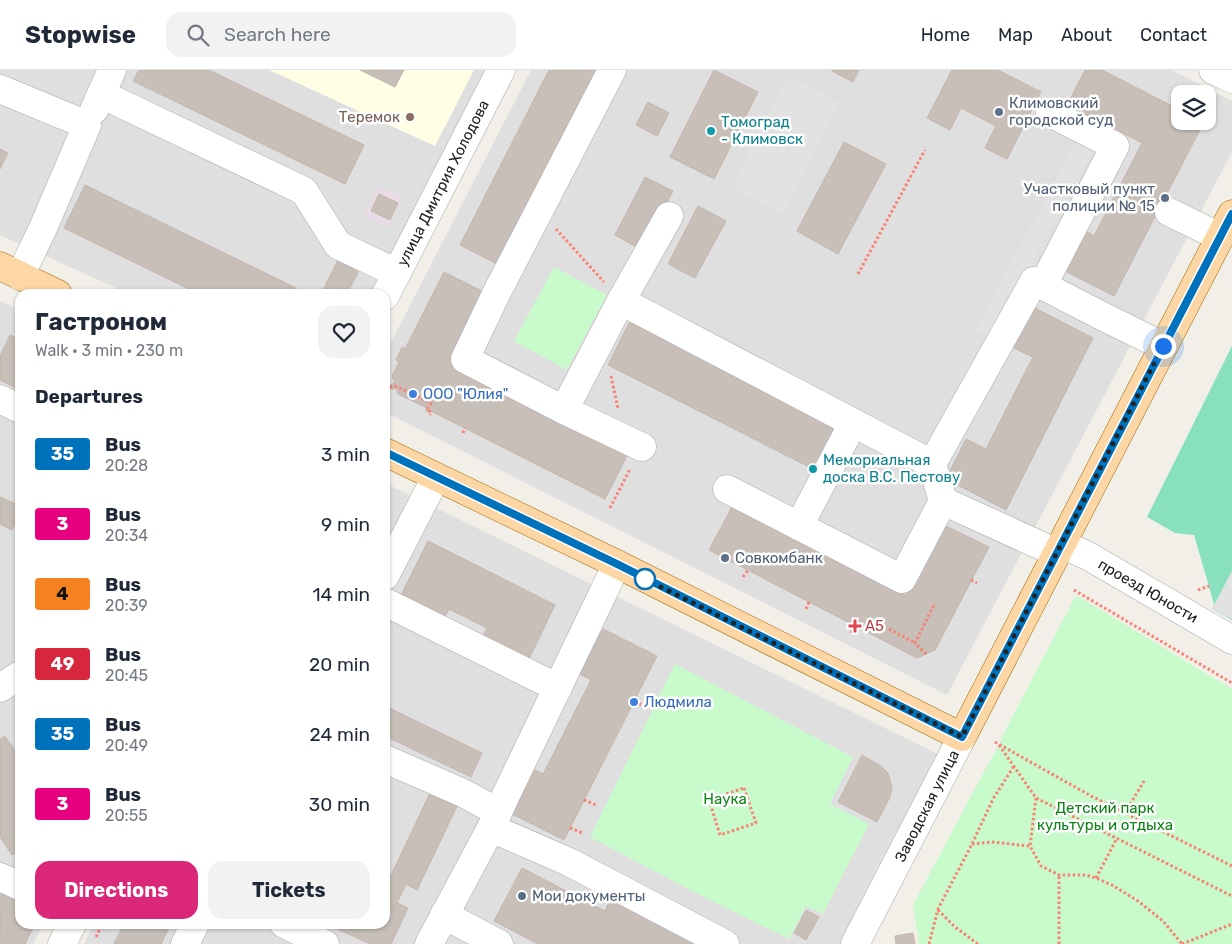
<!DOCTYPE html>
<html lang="en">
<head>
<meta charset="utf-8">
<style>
	body { margin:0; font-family:Rubik,sans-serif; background:#f2f2f3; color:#1f2937; height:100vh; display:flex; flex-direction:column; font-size:19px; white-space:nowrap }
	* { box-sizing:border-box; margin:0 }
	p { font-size:16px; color:#747a83 }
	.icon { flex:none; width:28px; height:28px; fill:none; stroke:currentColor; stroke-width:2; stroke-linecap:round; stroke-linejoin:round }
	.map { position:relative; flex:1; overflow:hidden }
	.drawer { position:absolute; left:15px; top:219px; width:375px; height:640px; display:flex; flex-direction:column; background:#fff; border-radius:15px; box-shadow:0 1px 4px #0004 }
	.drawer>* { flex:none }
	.badge { padding:0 10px; border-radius:4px; font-size:18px; line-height:32px }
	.fabs { position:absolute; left:1171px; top:15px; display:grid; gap:10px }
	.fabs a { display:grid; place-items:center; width:45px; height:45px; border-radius:10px; background:#fff; box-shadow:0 1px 4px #0004; font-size:25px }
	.you { position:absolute; width:25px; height:25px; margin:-12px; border:4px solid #fff; border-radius:50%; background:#1a73e8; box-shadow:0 0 0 8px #1a73e833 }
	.map>.badge { position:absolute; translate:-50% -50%; box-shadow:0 0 0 2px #fff }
	h2 { padding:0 20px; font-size:19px; line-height:45px }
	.round { display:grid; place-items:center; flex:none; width:52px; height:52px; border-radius:15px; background:#f2f2f3 }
	.overview { display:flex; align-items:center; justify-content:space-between; height:85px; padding:0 20px }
	h1 { font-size:24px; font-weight:700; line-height:38px }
	.primary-button { display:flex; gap:10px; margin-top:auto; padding:10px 20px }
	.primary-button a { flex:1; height:58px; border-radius:15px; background:#db2777; color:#fff; font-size:20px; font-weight:700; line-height:58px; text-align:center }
	.primary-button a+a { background:#f2f2f3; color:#1f2937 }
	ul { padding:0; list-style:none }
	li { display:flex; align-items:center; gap:15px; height:70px; padding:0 20px }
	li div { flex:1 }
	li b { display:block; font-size:19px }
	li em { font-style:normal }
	li .badge { min-width:55px; font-weight:700; text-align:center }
	header { display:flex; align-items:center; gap:30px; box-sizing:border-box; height:70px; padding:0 25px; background:#fff; border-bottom:1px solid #e0e1e3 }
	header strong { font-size:24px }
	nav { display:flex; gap:28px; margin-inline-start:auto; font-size:18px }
	.search { width:350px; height:45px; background:#f2f2f3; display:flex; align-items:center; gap:12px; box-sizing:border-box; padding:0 18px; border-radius:15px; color:#747a83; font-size:19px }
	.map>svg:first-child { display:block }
	.residential { fill:#e0dfdf; fill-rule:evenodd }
	.industrial { fill:#ebdbe8 }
	.education { fill:#ffffe5 }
	.park { fill:#c8facc }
	.pitch { fill:#88e0be }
	.parking { fill:#e2e2e2 }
	.building { fill:#c7bfb8; stroke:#c4b6ab }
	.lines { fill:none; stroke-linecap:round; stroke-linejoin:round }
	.minor-casing { stroke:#a9a9a9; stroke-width:29 }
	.major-casing { stroke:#a06b00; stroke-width:29 }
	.path { stroke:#fa8072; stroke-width:3; stroke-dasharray:2.5 2.5; stroke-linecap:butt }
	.minor { stroke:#fff; stroke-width:28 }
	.major { stroke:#fcd6a4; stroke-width:28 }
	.line-casing { stroke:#fff; stroke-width:11 }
	.line { stroke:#0072bc; stroke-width:8 }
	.walk { stroke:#222; stroke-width:5; stroke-dasharray:0 9 }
	.service-dot { fill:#5c6f8a; stroke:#fff; stroke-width:2 }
	.education-dot { fill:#8d6e63; stroke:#fff; stroke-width:2 }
	.culture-dot { fill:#0f9aa8; stroke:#fff; stroke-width:2 }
	.shop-dot { fill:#3f7fe0; stroke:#fff; stroke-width:2 }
	.stop-dot { fill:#fff; stroke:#0072bc; stroke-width:2.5 }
	.health-dot { fill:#e0444e; stroke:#fff; stroke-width:2 }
	.labels { text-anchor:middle; stroke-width:5; stroke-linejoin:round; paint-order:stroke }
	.service-label { font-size:15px; fill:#4e5e75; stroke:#fff; text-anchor:start }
	.education-label { font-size:15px; fill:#785e54; stroke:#fff; text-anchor:end }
	.culture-label { font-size:15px; fill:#0d838f; stroke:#fff; text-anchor:start }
	.street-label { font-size:15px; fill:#222; stroke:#fff }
	.shop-label { font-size:15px; fill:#366cbe; stroke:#fff; text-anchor:start }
	.health-label { font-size:15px; fill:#be3a42; stroke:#fff; text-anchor:start }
	.park-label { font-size:15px; fill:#0c8416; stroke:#fff }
</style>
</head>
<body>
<header>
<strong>Stopwise</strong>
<div class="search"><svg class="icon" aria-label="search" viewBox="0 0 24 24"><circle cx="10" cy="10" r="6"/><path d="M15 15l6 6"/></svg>Search here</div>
<nav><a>Home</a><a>Map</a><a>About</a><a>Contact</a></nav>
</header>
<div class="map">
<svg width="1232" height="874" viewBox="0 0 1232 874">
	<rect width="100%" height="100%" fill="#f2efe9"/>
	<!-- residential -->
	<g class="residential">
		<polygon points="0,0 494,0 380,224 129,224 0,165"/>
		<path d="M531,0H1172L1232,31V82L947,625L385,342V284ZM1180,24H1208V51H1180Z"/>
		<polygon points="0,231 20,240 20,854 44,854 33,874 0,874"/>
		<polygon points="385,413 942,686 842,874 84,874 94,854 385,854"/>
	</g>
	<!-- industrial -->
	<polygon class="industrial" points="379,117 401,128 388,157 365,146"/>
	<!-- education -->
	<polygon class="education" points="269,0 360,0 395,17 404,0 474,0 435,76"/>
	<!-- park -->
	<g class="park">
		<polygon points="554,197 607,225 567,300 514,271"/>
		<polygon points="1076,525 1232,619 1232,874 919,874 913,835 987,696 999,675 1007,657"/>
		<polygon points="675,594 853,687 830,734 869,754 823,844 806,836 789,869 692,821 590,767"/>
	</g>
	<!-- pitch -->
	<polygon class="pitch" points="1232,276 1232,550 1212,539 1214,534 1194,465 1175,463 1147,447"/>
	<!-- parking -->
	<g class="parking">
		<polygon points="787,6 839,33 783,144 731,117"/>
		<polygon points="1076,72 1092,81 991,269 975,260"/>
		<polygon points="1232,501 1232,549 1212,539"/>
		<polygon points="895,761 903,765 872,825 863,821"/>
	</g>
	<!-- building -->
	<g class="building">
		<polygon points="139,0 209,0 364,75 345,114 133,11"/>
		<polygon points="360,0 404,0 395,17"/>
		<polygon points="549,0 601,0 501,196 460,175"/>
		<polygon points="714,0 758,22 714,109 670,87"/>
		<polygon points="832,0 859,0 853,12 832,1"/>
		<polygon points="952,0 998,0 1041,22 1007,89 985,78 996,56 961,38 950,60 927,48"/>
		<polygon points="1085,0 1102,0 1180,40 1180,51 1201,51 1204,52 1114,226 1065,201 1085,161 1094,166 1142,73 1110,56 1106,63 1064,41"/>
		<polygon points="648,32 669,43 657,66 636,55"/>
		<polygon points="844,72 886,94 838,184 797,161"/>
		<polygon points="0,79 8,83 0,99"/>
		<polygon points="645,107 673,121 642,180 615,165"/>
		<polygon points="85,115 296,218 293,224 199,224 64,158"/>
		<polygon points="379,124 398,133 390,150 371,141"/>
		<polygon points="698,136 726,151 695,208 668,194"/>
		<polygon points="338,190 359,200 347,224 321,224"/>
		<polygon points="444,202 490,225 454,295 628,384 605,429 431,341 430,343 425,340 427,338 398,324 396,318 392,319 390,315 395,313 392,306 399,292 396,290 402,277 405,279"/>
		<polygon points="1033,237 1093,268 1006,440 946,409 966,369 986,379 1033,287 1012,277"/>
		<polygon points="631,249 840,355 817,401 608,295"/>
		<polygon points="10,265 20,270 20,320 0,310 0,286"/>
		<polygon points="0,427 20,436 20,441 12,460 0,454"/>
		<polygon points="733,435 906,525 942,454 989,477 935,580 917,588 709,480"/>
		<polygon points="428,471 555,535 528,591 482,568 487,558 449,539 444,549 400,527"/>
		<polygon points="603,559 657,586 564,770 510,743 533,699 543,704 591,610 580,604"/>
		<polygon points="385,636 482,683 471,707 385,666"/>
		<polygon points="5,666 20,688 20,780 12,785 0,767 0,669"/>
		<polygon points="862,685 881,696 888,703 890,710 892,718 890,727 877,752 838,732"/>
		<polygon points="431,721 458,734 417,820 406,814 394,839 385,835 385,818"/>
		<polygon points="522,798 605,841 611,828 700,874 538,874 494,851"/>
		<polygon points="1,824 20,833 20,854 35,854 25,874 0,874"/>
		<polygon points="397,833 408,838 391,874 370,874 327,854 385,854 385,835 394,839"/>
		<polygon points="806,840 819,847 806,870 794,863"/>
		<polygon points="124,854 171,854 161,874 114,874"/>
		<polygon points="913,863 915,874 896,874 895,866"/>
	</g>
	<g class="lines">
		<defs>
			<g id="minor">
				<polyline points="612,0 496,224 465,289 564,340 642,377"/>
				<polyline points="1213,0 1232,9"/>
				<polyline points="0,19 87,55 43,158 20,206"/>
				<polyline points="101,24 304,121 338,175 397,203"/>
				<polyline points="94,40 112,0"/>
				<polyline points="1169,142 1220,167"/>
				<polyline points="1043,215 1115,76 1050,43"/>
				<polyline points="385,226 501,0"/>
				<polyline points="621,231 932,394"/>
				<polyline points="0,329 20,339"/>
				<polyline points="564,340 621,231 669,146"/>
				<polyline points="727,419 902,509 943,431 932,394 1034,211 1104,247 1163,276"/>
				<polyline points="943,431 1057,483"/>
				<polyline points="799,456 853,353"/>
				<polyline points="1062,474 1090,487 1232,570"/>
				<polyline points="385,506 436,407"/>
				<polyline points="385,532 558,618"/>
				<polyline points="0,618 20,605"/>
				<polyline points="385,689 463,723 498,742"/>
				<polyline points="491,758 506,725 617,494"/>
				<polyline points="0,807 20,816"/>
				<polyline points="444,845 499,874"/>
				<polyline points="284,854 325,874"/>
				<polyline points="62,874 72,854"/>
				<polyline points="185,874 195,854"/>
				<polyline points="429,874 491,758 569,792 725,874"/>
				<polyline points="855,874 962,667"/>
			</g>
			<g id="major">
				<polyline points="0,196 58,224"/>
				<polyline points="385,382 617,494 962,667 1232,144"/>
			</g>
		</defs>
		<!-- minor casing -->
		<use href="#minor" class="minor-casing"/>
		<!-- major casing -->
		<use href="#major" class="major-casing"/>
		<!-- path -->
		<g class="path">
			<polyline points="556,159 604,212"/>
			<polyline points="858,204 925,80"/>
			<polyline points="611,306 618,339"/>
			<polyline points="385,319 395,316 431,333 427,340 431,342 430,345"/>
			<polyline points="463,363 465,358"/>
			<polyline points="610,438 630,399"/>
			<polyline points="743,507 748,500"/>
			<polyline points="971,510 977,513"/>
			<polyline points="1074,520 1232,613"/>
			<polyline points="1198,520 1209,516"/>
			<polyline points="806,539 809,532"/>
			<polyline points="889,559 915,573"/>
			<polyline points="851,563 855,556"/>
			<polyline points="926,584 915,573 935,533"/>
			<polyline points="634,632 645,636"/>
			<polyline points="995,672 1091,726 1232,796"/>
			<polyline points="999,675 1036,728 1232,826"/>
			<polygon points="744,718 756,753 720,765 709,730"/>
			<polyline points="1036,728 1030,776 1041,796 1059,805 1086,805 1096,808 1112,815 1138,831 1163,851 1182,874"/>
			<polyline points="584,730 596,735"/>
			<polyline points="1125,743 1144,711"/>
			<polyline points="570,758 583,763"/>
			<polyline points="972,774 991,772 1030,776"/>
			<polyline points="1096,808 1117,768"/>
			<polyline points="938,840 955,857 978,874"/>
			<polyline points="96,867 102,854"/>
			<polyline points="929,874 938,839 972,774 993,729 1014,696"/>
			<polyline points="1059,874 1059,805"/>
			<polyline points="1182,874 1232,854"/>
		</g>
		<!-- minor -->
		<use href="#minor" class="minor"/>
		<!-- major -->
		<use href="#major" class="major"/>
	</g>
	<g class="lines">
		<defs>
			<polyline id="line" points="385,382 617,494 962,667 1232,144"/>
		</defs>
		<!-- line casing -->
		<use href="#line" class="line-casing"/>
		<!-- line -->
		<use href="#line" class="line"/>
		<!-- walk -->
		<polyline class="walk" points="645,509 962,667 1163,276"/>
	</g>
	<!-- markers -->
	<g class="service-dot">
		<circle cx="999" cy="42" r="5"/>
		<circle cx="1165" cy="128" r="5"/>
		<circle cx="725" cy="488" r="5"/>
		<circle cx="522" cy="826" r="5"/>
	</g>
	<circle class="education-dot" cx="410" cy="47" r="5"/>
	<g class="culture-dot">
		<circle cx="711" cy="61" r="5"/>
		<circle cx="813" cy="399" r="5"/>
	</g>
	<g class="shop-dot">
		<circle cx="413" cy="324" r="5"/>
		<circle cx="634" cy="632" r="5"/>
	</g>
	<circle class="stop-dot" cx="645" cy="509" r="10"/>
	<path class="health-dot" d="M852.5 548.5h5v5h5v5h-5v5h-5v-5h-5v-5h5z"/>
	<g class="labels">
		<!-- service labels -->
		<g class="service-label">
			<text x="1009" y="38">Климовский<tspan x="1009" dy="17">городской суд</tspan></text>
			<text x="1155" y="124" text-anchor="end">Участковый пункт<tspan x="1155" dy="17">полиции № 15</tspan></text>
			<text x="735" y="493">Совкомбанк</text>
			<text x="532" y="831">Мои документы</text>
		</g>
		<!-- education labels -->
		<g class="education-label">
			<text x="400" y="52">Теремок</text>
		</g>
		<!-- culture labels -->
		<g class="culture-label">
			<text x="721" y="57">Томоград<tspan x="721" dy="17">- Климовск</tspan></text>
			<text x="823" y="395">Мемориальная<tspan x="823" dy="17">доска В.С. Пестову</tspan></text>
		</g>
		<!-- street labels -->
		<g class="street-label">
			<text transform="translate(443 113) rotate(-63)" y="5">улица Дмитрия Холодова</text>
			<text transform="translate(1148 521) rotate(30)" y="5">проезд Юности</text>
			<text transform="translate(927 736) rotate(-63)" y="5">Заводская улица</text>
		</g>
		<!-- shop labels -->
		<g class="shop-label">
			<text x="423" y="329">ООО "Юлия"</text>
			<text x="644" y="637">Людмила</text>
		</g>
		<!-- health labels -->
		<g class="health-label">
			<text x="865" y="561">А5</text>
		</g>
		<!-- park labels -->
		<g class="park-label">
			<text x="725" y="734">Наука</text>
			<text x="1105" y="743">Детский парк<tspan x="1105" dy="17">культуры и отдыха</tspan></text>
		</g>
	</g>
</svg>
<div class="fabs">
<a><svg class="icon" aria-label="layers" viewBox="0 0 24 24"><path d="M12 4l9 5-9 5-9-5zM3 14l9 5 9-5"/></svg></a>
</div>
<div class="you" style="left:1163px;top:276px"></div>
<section class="drawer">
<div class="overview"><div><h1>Гастроном</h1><p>Walk · 3 min · 230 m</p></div><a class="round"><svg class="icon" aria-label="heart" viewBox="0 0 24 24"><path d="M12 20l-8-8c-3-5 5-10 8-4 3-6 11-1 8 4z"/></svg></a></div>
<h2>Departures</h2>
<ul>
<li><span class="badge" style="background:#0072bc;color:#fff">35</span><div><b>Bus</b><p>20:28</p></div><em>3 min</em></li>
<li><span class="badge" style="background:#e6007e;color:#fff">3</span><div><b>Bus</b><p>20:34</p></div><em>9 min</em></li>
<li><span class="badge" style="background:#f58220;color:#111">4</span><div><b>Bus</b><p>20:39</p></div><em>14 min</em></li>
<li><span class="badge" style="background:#d7263d;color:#fff">49</span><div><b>Bus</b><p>20:45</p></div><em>20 min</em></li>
<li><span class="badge" style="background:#0072bc;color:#fff">35</span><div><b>Bus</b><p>20:49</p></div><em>24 min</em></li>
<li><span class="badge" style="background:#e6007e;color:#fff">3</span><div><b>Bus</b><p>20:55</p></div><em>30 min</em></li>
</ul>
<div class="primary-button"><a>Directions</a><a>Tickets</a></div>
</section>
</div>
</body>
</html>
